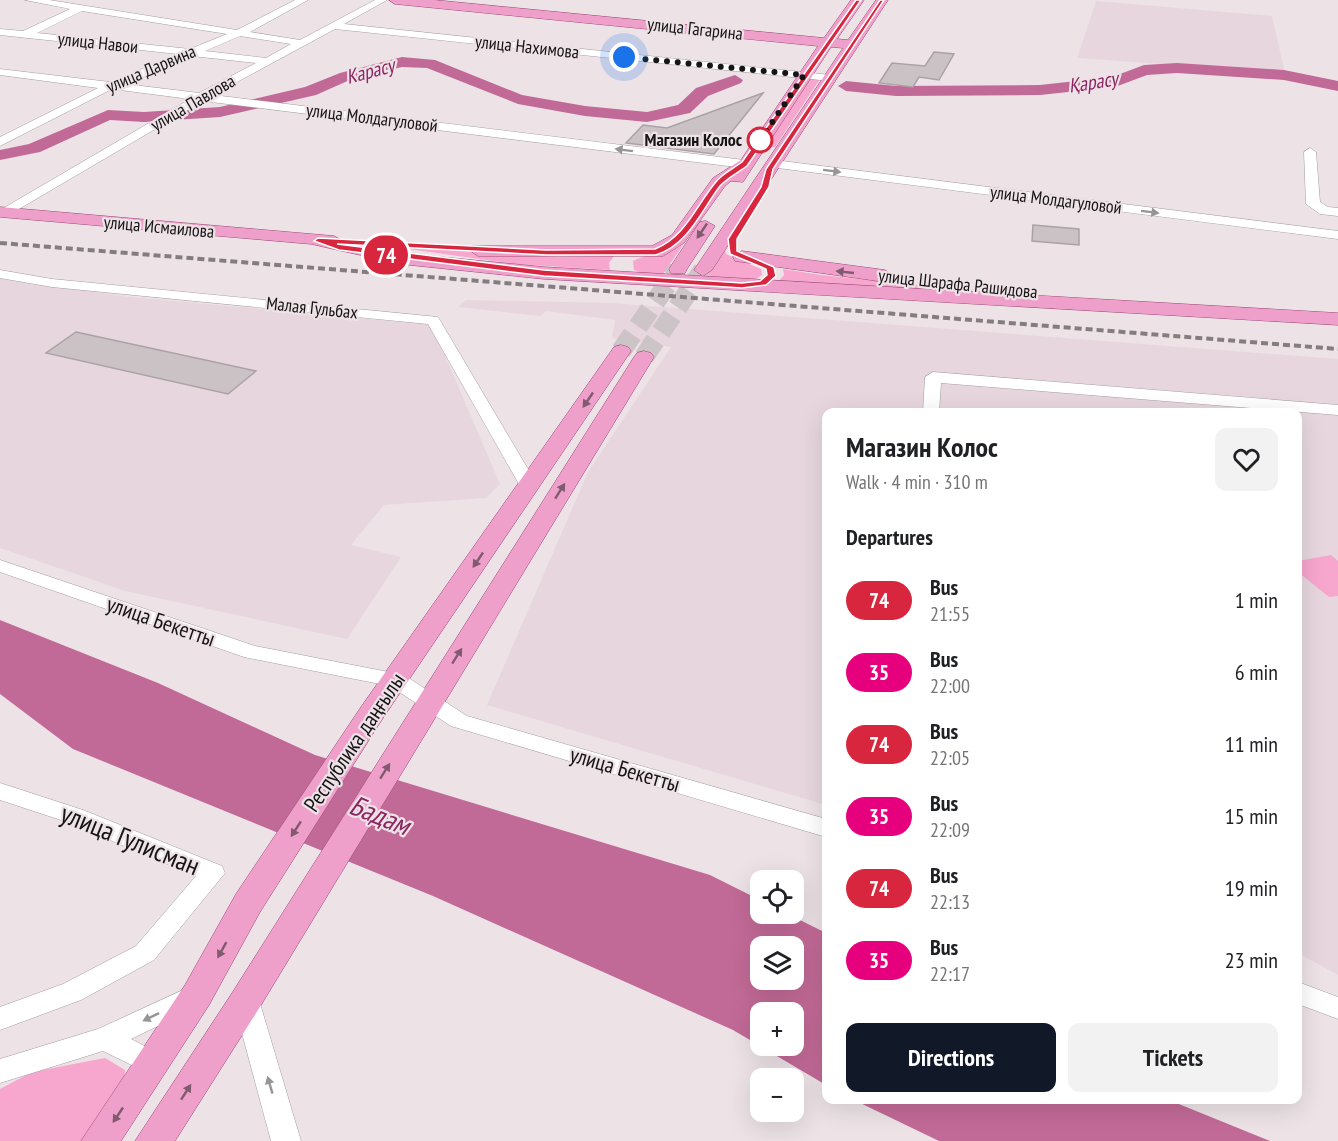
<!DOCTYPE html>
<html lang="en">
<head>
<meta charset="utf-8">
<style>
	body { margin:0; font-family:"PT Sans Narrow",sans-serif; background:#f2f2f2; color:#202124; height:100vh; display:flex; flex-direction:column; font-size:22px; white-space:nowrap }
	* { box-sizing:border-box; margin:0 }
	p { font-size:20px; color:#757577 }
	.icon { flex:none; width:33px; height:33px; fill:none; stroke:currentColor; stroke-width:2; stroke-linecap:round; stroke-linejoin:round }
	.map { position:relative; flex:1; overflow:hidden }
	.drawer { position:absolute; left:822px; top:408px; width:480px; height:696px; display:flex; flex-direction:column; background:#fff; border-radius:12px; box-shadow:0 6px 24px #0002 }
	.drawer>* { flex:none }
	.badge { padding:0 12px; border-radius:20px; font-size:21px; line-height:39px }
	.buttons { position:absolute; left:750px; top:870px; display:grid; gap:12px }
	.buttons a { display:grid; place-items:center; width:54px; height:54px; border-radius:12px; background:#fff; box-shadow:0 6px 24px #0002; font-size:30px }
	.you { position:absolute; width:30px; height:30px; margin:-15px; border:4px solid #fff; border-radius:50%; background:#1a73e8; box-shadow:0 0 0 9px #1a73e833 }
	.map>.badge { position:absolute; translate:-50% -50%; box-shadow:0 0 0 3px #fff }
	h2 { padding:0 24px; font-size:22px; line-height:54px }
	.round { display:grid; place-items:center; flex:none; width:63px; height:63px; border-radius:12px; background:#f2f2f2 }
	.overview { display:flex; align-items:center; justify-content:space-between; height:102px; padding:0 24px }
	h1 { font-size:28px; font-weight:600; line-height:45px }
	.primary-button { display:flex; gap:12px; margin-top:auto; padding:12px 24px }
	.primary-button a { flex:1; height:69px; border-radius:12px; background:#111827; color:#fff; font-size:24px; font-weight:600; line-height:69px; text-align:center }
	.primary-button a+a { background:#f2f2f2; color:#202124 }
	ul { padding:0; list-style:none }
	li { display:flex; align-items:center; gap:18px; height:72px; padding:0 24px }
	li div { flex:1 }
	li b { display:block; font-size:22px }
	li em { font-style:normal }
	li .badge { min-width:66px; font-weight:700; text-align:center }
	.map>svg:first-child { display:block }
	.built { fill:#e7d6de }
	.green { fill:#f7a6cd }
	.water { fill:#c26a97; fill-rule:evenodd }
	.lines { fill:none; stroke-linecap:round; stroke-linejoin:round }
	.river { fill:#c26a97; fill-rule:evenodd }
	.building { fill:#cbc2c6; stroke:#aba2a6; stroke-width:1.5 }
	.major-tunnel { stroke:#cdc4c8; stroke-width:20; stroke-dasharray:20 10; stroke-linecap:butt }
	.minor-casing { stroke:#a59ca0; stroke-width:1 }
	.major-casing { stroke:#9b4674; stroke-width:1 }
	.minor { fill:#fff; fill-rule:evenodd }
	.major { fill:#eea0ca; fill-rule:evenodd }
	.rail { stroke:#847d80; stroke-width:4; stroke-dasharray:7 4; stroke-linecap:butt }
	.oneway { fill:#979596 }
	.oneway2 { fill:#825a70 }
	.line { fill:#d7263d; stroke:#fff; stroke-width:1.5 }
	.walk { stroke:#171415; stroke-width:6; stroke-dasharray:0 10.8 }
	.stop-dot { fill:#fff; stroke:#d7263d; stroke-width:3 }
	.labels { text-anchor:middle; stroke-width:4.5; stroke-linejoin:round; paint-order:stroke }
	.far-street-label { font-size:18px; fill:#171415; stroke:#ede3e7 }
	.far-stop-label { font-size:18px; font-weight:bold; fill:#171415; stroke:#ede3e7; text-anchor:end }
	.far-water-label { font-size:20px; font-style:italic; fill:#8e2462; stroke:#ede3e7 }
	.street-label { font-size:22px; fill:#171415; stroke:#ede3e7 }
	.near-street-label { font-size:27px; fill:#171415; stroke:#ede3e7 }
	.near-water-label { font-size:28px; font-style:italic; fill:#8e2462; stroke:#ede3e7 }
</style>
</head>
<body>
<div class="map">
<svg width="1338" height="1141" viewBox="0 0 1338 1141">
	<rect width="100%" height="100%" fill="#ede3e7"/>
	<!-- built -->
	<g class="built">
		<polygon points="1096,1 1272,16 1285,73 1077,58"/>
		<polygon points="0,276 121,296 432,325 500,484 486,498 384,505 351,545 401,557 347,639 125,591 0,548"/>
		<polygon points="466,300 612,303 1338,359 1338,975 1298,953 1298,412 826,412 826,805 487,705 588,472 671,347 612,338 615,320 546,311 541,316 458,307"/>
	</g>
	<!-- green -->
	<g class="green">
		<polygon points="811,78 820,79 775,147 765,146"/>
		<polygon points="723,242 726,254 761,269 762,275 754,280 702,278"/>
		<polygon points="373,244 557,257 614,256 609,263 610,270 515,264"/>
		<path d="M683,245L663,274L641,273L634,270L633,261C649,252 663,257 683,245Z"/>
		<polygon points="783,269 821,275 1004,294 777,283 784,275"/>
		<polygon points="1331,555 1338,561 1338,596 1329,597 1298,572 1298,561"/>
		<polygon points="105,1058 125,1070 123,1092 86,1141 0,1141 0,1089 32,1072"/>
	</g>
	<!-- water -->
	<g class="water">
		<path d="M0,620L158,683L315,755L710,875L760,900V914H788L826,933V1085L733,1030L433,896L73,749L0,694ZM760,946H794V980H760ZM760,1012H794V1046H760Z"/>
		<polygon points="854,1100 1169,1100 1270,1141 939,1141"/>
	</g>
	<g class="lines">
		<!-- river -->
		<g class="river">
			<polygon points="402,57 435,60 522,95 585,106 647,112 678,105 696,88 735,75 743,80 741,83 708,96 690,113 647,122 585,116 518,104 427,68 402,67 352,79 316,95 220,117 144,122 110,120 40,152 0,160 0,150 29,144 108,110 144,112 220,107 305,87 340,73"/>
			<polygon points="1177,63 1284,70 1338,81 1338,91 1284,80 1177,73 1147,75 1115,87 1040,95 896,96 846,91 838,86 846,81 896,86 1040,85 1112,77 1144,65"/>
		</g>
	</g>
	<!-- building -->
	<g class="building">
		<polygon points="934,52 954,54 939,80 919,77 913,87 879,83 892,63 925,66"/>
		<polygon points="763,93 714,154 626,143 643,125 667,128"/>
		<polygon points="1033,225 1079,229 1079,245 1032,241"/>
		<polygon points="76,332 256,371 228,394 46,353"/>
	</g>
	<g class="lines">
		<!-- major-tunnel -->
		<g class="major-tunnel">
			<polyline points="621,351 678,269"/>
			<polyline points="644,357 703,270"/>
		</g>
		<defs>
			<g id="minor">
				<path d="M25,0H49L237,30L295,0H308L250,32L300,40L375,0H387L344,24L830,75L836,78L830,81L335,29L213,95L744,160L750,164L744,168L203,101L7,216L0,212L2,209L190,99L112,89L0,146V137L98,88L0,75V69L110,82L178,54L0,35V29L23,31L70,9ZM82,11L227,34L190,49L37,33ZM240,36L291,44L266,58L205,51ZM192,56L256,63L199,93L125,84Z"/>
				<polygon points="1310,148 1316,152 1320,202 1328,207 1338,208 1338,216 1320,214 1306,204 1304,152"/>
				<polygon points="774,160 1338,231 1338,239 770,167 768,164"/>
				<polygon points="0,270 52,279 438,317 538,486 529,491 520,486 428,324 52,287 0,278"/>
				<polygon points="933,372 1338,405 1338,415 941,383 939,412 923,412 925,377"/>
				<polygon points="0,560 255,646 404,675 467,716 826,819 826,837 451,726 390,686 244,657 0,572"/>
				<polygon points="0,783 83,810 222,866 225,873 154,960 81,1000 0,1030 0,1007 63,984 136,946 196,876 67,822 0,800"/>
				<polygon points="1298,982 1338,997 1338,1019 1298,1004"/>
				<polygon points="194,985 203,988 207,996 203,1004 131,1039 162,1055 166,1063 162,1071 152,1075 103,1051 0,1083 0,1059 98,1029"/>
				<polygon points="246,989 255,992 259,1000 301,1141 271,1141 233,1000 237,992"/>
			</g>
			<g id="major">
				<polygon points="389,0 434,0 824,38 851,0 864,0 837,39 848,40 876,0 888,0 712,270 703,276 694,270 843,48 831,47 743,182 731,181 725,186 684,243 663,256 478,256 469,250 472,246 652,246 672,235 713,178 741,160 818,46 395,4"/>
				<polygon points="0,207 334,236 347,243 400,253 544,267 1338,313 1338,325 544,279 400,264 311,244 0,217"/>
				<polygon points="706,221 715,226 687,269 685,273 671,273 669,269 700,222"/>
				<polygon points="742,251 885,270 894,276 885,282 735,261 733,257"/>
				<polygon points="621,345 628,347 631,351 381,721 260,912 209,1005 121,1141 81,1141 185,985 236,894 361,707 614,347"/>
				<polygon points="644,351 651,353 654,357 258,1010 175,1141 135,1141 234,990 634,357 637,353"/>
			</g>
		</defs>
		<!-- minor casing -->
		<use href="#minor" class="minor-casing"/>
		<!-- major casing -->
		<use href="#major" class="major-casing"/>
		<!-- minor -->
		<use href="#minor" class="minor"/>
		<!-- major -->
		<use href="#major" class="major"/>
		<!-- rail -->
		<polyline class="rail" points="0,243 1338,349"/>
	</g>
	<!-- one-way arrows -->
	<defs><path id="oneway-solid" d="M-6-.8H1V-3.2L6.5 0L1 3.2V.8H-6Z" transform="scale(1.5)"/></defs>
	<g class="oneway">
		<use href="#oneway-solid" transform="translate(624 150) rotate(-173)"/>
		<use href="#oneway-solid" transform="translate(832 171) rotate(7)"/>
		<use href="#oneway-solid" transform="translate(1150 212) rotate(7)"/>
		<use href="#oneway-solid" transform="translate(151 1017) rotate(154)"/>
		<use href="#oneway-solid" transform="translate(270 1085) rotate(-106)"/>
	</g>
	<g class="oneway2">
		<use href="#oneway-solid" transform="translate(702 231) rotate(124)"/>
		<use href="#oneway-solid" transform="translate(845 272) rotate(-174)"/>
		<use href="#oneway-solid" transform="translate(588 400) rotate(124)"/>
		<use href="#oneway-solid" transform="translate(560 491) rotate(-58)"/>
		<use href="#oneway-solid" transform="translate(478 560) rotate(124)"/>
		<use href="#oneway-solid" transform="translate(457 656) rotate(-58)"/>
		<use href="#oneway-solid" transform="translate(385 771) rotate(-58)"/>
		<use href="#oneway-solid" transform="translate(296 829) rotate(123)"/>
		<use href="#oneway-solid" transform="translate(222 950) rotate(119)"/>
		<use href="#oneway-solid" transform="translate(186 1092) rotate(-57)"/>
		<use href="#oneway-solid" transform="translate(118 1115) rotate(124)"/>
	</g>
	<!-- line -->
	<path class="line" d="M856,0H861L747,166C739,172 727,178 720,186C701,211 689,244 656,255H546L337,244L544,270L742,283L760,281L767,275L766,269L730,254L728,239L761,187L766,169L880,0H884L773,169L769,187L737,239V251L774,267L776,276L766,285L742,288L544,276L339,250L314,241L318,238L546,250L655,249C685,237 696,206 715,183C721,174 733,169 742,162Z"/>
	<g class="lines">
		<!-- walk -->
		<polyline class="walk" points="624,57 804,75 755,148 760,140"/>
	</g>
	<!-- markers -->
	<circle class="stop-dot" cx="760" cy="140" r="12"/>
	<g class="labels">
		<!-- far-street labels -->
		<g class="far-street-label">
			<text transform="translate(695 29) rotate(6)" y="6">улица Гагарина</text>
			<text transform="translate(98 43) rotate(6)" y="6">улица Навои</text>
			<text transform="translate(527 47) rotate(6)" y="6">улица Нахимова</text>
			<text transform="translate(151 69) rotate(-23)" y="6">улица Дарвина</text>
			<text transform="translate(193 103) rotate(-30)" y="6">улица Павлова</text>
			<text transform="translate(372 118) rotate(7)" y="6">улица Молдагуловой</text>
			<text transform="translate(1056 200) rotate(7)" y="6">улица Молдагуловой</text>
			<text transform="translate(159 227) rotate(5)" y="6">улица Исмаилова</text>
			<text transform="translate(958 284) rotate(6)" y="6">улица Шарафа Рашидова</text>
			<text transform="translate(312 308) rotate(6)" y="6">Малая Гульбах</text>
		</g>
		<!-- far-stop labels -->
		<g class="far-stop-label">
			<text x="742" y="146">Магазин Колос</text>
		</g>
		<!-- far-water labels -->
		<g class="far-water-label">
			<text transform="translate(370 71) rotate(-15)" y="7">Карасу</text>
			<text transform="translate(1093 82) rotate(-9)" y="7">Қарасу</text>
		</g>
		<!-- street labels -->
		<g class="street-label">
			<text transform="translate(161 621) rotate(19)" y="8">улица Бекетты</text>
			<text transform="translate(354 742) rotate(-56)" y="8">Республика даңғылы</text>
			<text transform="translate(625 769) rotate(16)" y="8">улица Бекетты</text>
		</g>
		<!-- near-street labels -->
		<g class="near-street-label">
			<text transform="translate(130 840) rotate(22)" y="9">улица Гулисман</text>
		</g>
		<!-- near-water labels -->
		<g class="near-water-label">
			<text transform="translate(380 815) rotate(22)" y="10">Бадам</text>
		</g>
	</g>
</svg>
<div class="buttons">
<a><svg class="icon" aria-label="locate" viewBox="0 0 24 24"><circle cx="12" cy="12" r="6"/><path d="M12 2v4M12 18v4M2 12h4M18 12h4"/></svg></a>
<a><svg class="icon" aria-label="layers" viewBox="0 0 24 24"><path d="M12 4l9 5-9 5-9-5zM3 14l9 5 9-5"/></svg></a>
<a>+</a>
<a>−</a>
</div>
<div class="you" style="left:624px;top:57px"></div>
<b class="badge" style="left:386px;top:255px;background:#d7263d;color:#fff">74</b>
<section class="drawer">
<div class="overview"><div><h1>Магазин Колос</h1><p>Walk · 4 min · 310 m</p></div><a class="round"><svg class="icon" aria-label="heart" viewBox="0 0 24 24"><path d="M12 20l-8-8c-3-5 5-10 8-4 3-6 11-1 8 4z"/></svg></a></div>
<h2>Departures</h2>
<ul>
<li><span class="badge" style="background:#d7263d;color:#fff">74</span><div><b>Bus</b><p>21:55</p></div><em>1 min</em></li>
<li><span class="badge" style="background:#e6007e;color:#fff">35</span><div><b>Bus</b><p>22:00</p></div><em>6 min</em></li>
<li><span class="badge" style="background:#d7263d;color:#fff">74</span><div><b>Bus</b><p>22:05</p></div><em>11 min</em></li>
<li><span class="badge" style="background:#e6007e;color:#fff">35</span><div><b>Bus</b><p>22:09</p></div><em>15 min</em></li>
<li><span class="badge" style="background:#d7263d;color:#fff">74</span><div><b>Bus</b><p>22:13</p></div><em>19 min</em></li>
<li><span class="badge" style="background:#e6007e;color:#fff">35</span><div><b>Bus</b><p>22:17</p></div><em>23 min</em></li>
</ul>
<div class="primary-button"><a>Directions</a><a>Tickets</a></div>
</section>
</div>
</body>
</html>
